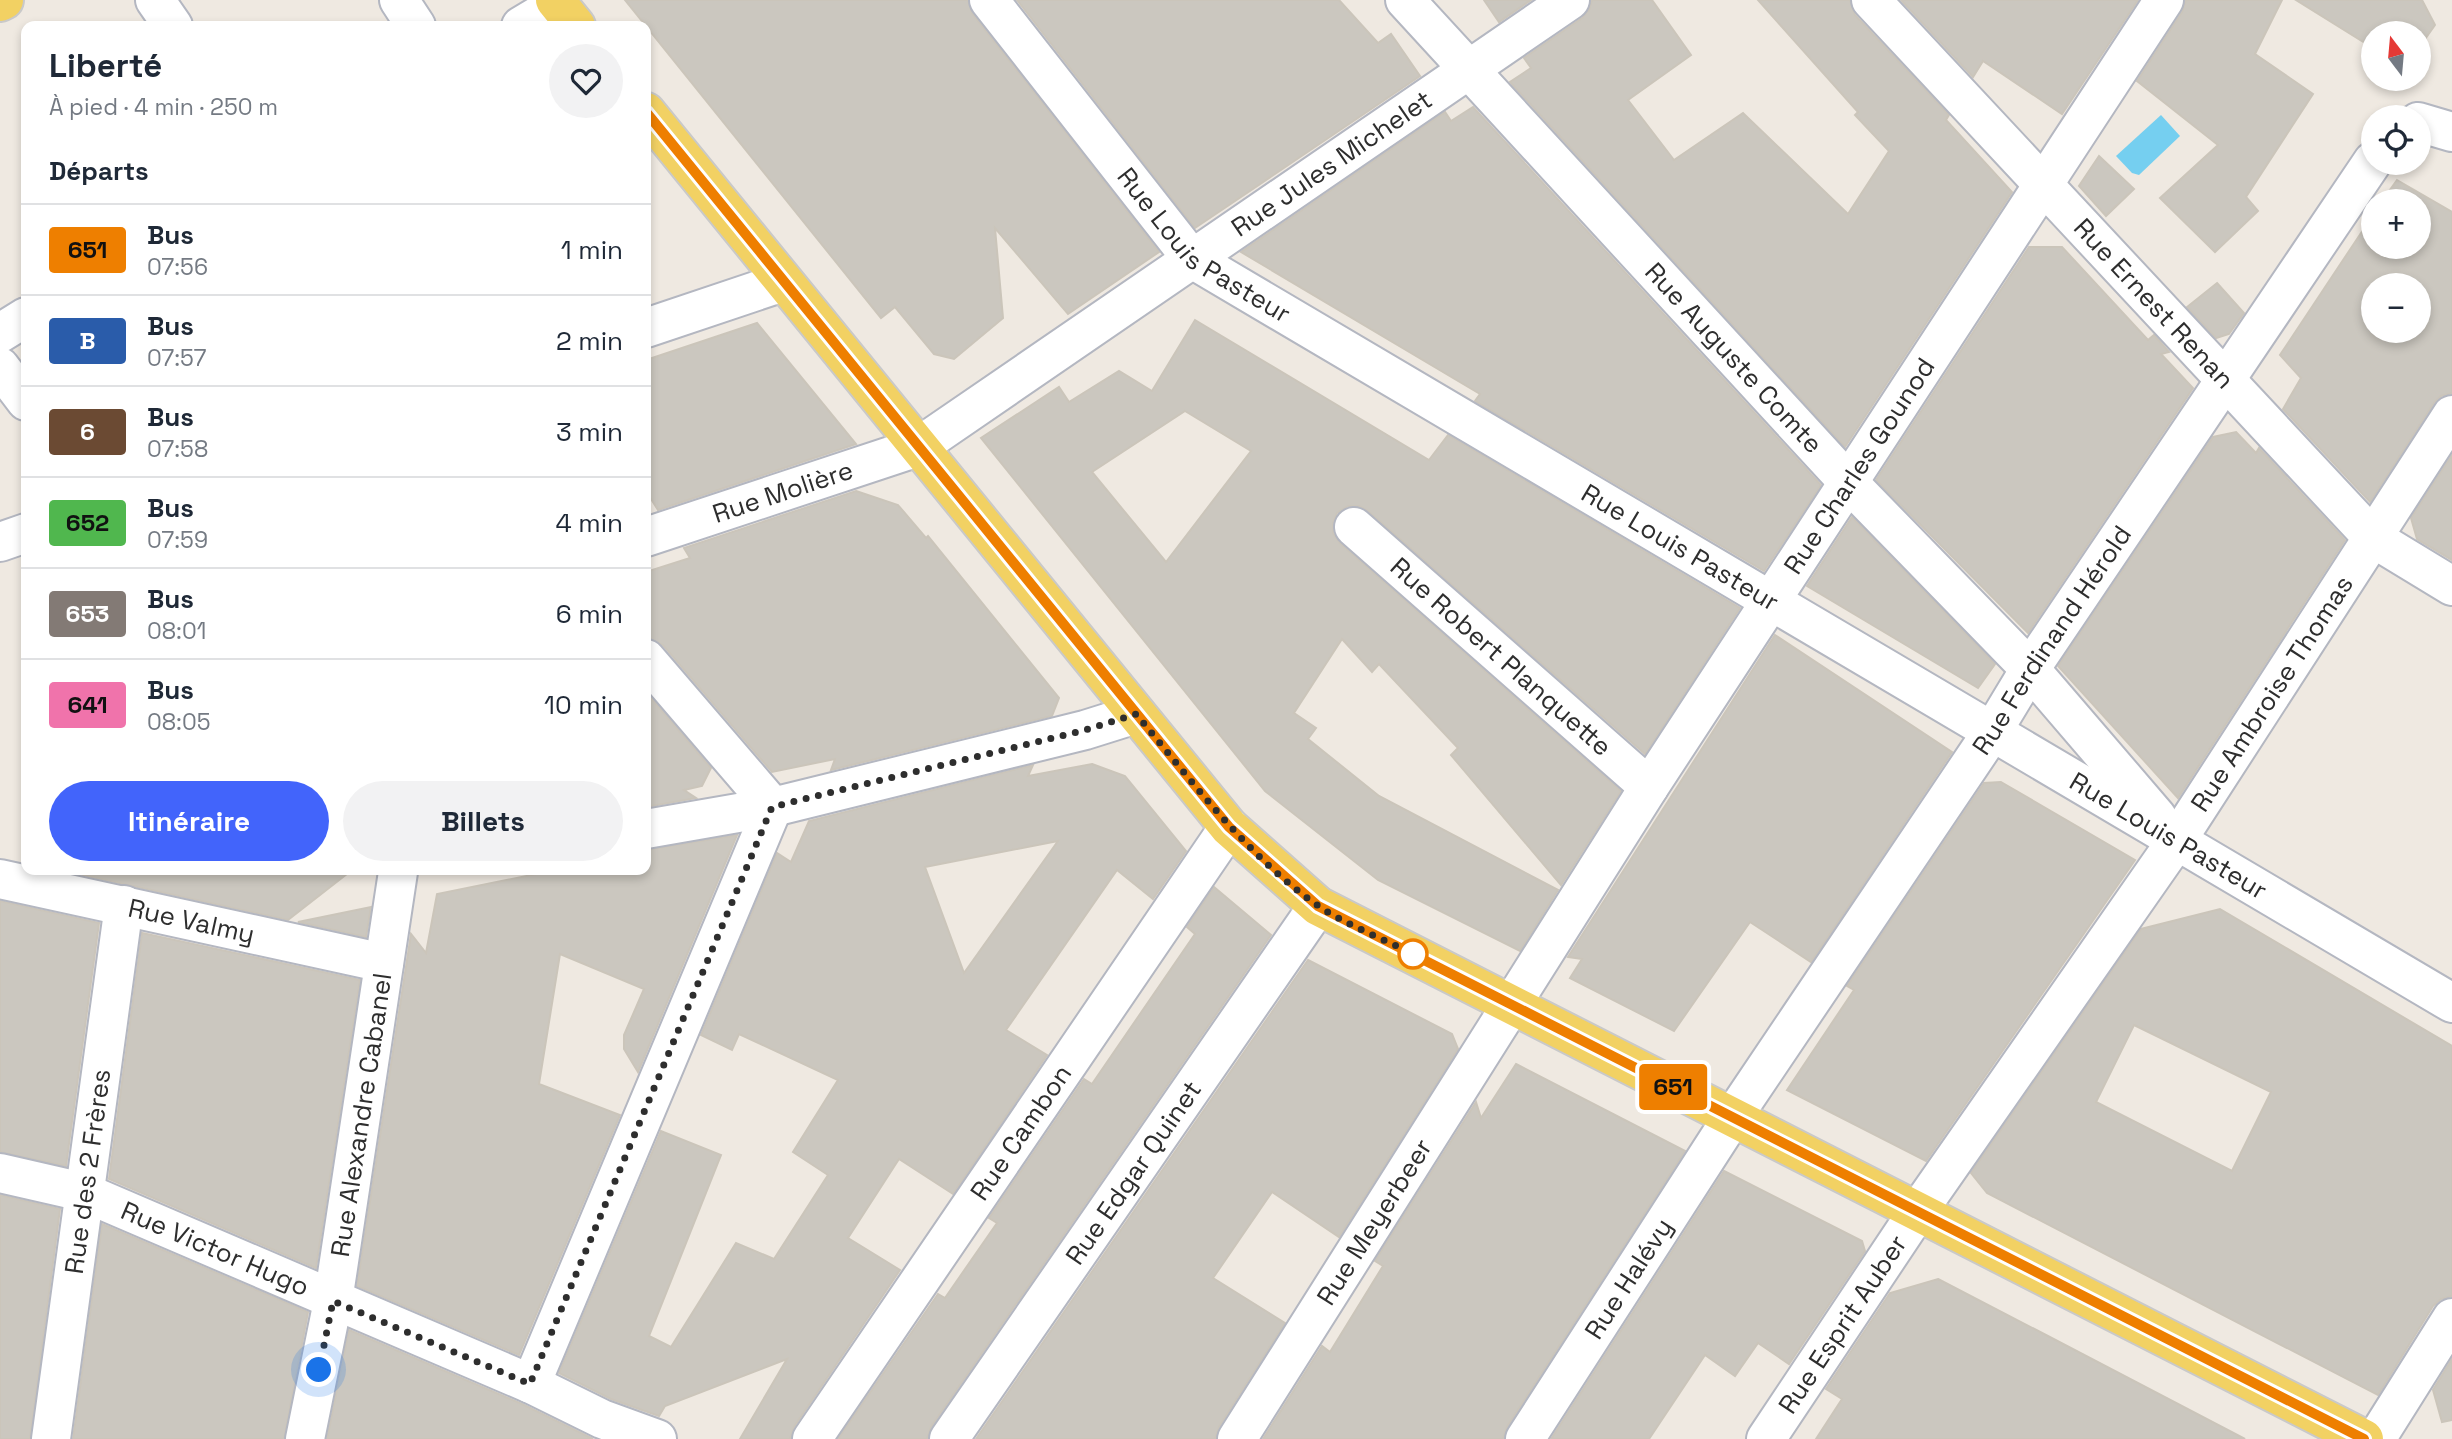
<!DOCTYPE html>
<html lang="fr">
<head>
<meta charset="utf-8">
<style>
	body { margin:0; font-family:"Space Grotesk",sans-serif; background:#f2f2f3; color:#1f2937; height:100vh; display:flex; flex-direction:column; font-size:26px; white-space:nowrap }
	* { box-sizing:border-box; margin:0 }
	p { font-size:23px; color:#747a83 }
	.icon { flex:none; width:38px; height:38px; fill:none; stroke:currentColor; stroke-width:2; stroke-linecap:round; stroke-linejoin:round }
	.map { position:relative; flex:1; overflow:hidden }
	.sheet { position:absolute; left:21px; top:21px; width:630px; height:854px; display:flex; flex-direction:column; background:#fff; border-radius:14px; box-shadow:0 4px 10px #0003 }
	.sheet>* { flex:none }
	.badge { padding:0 14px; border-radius:5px; font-size:24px; line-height:46px }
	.needle { width:46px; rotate:344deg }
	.fabs { position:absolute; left:2361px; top:21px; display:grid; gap:14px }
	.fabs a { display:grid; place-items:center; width:70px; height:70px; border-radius:50%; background:#fff; box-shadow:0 4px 10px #0003; font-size:35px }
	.you { position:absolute; width:35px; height:35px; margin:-18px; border:5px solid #fff; border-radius:50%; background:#1a73e8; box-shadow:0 0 0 10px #1a73e833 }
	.map>.badge { position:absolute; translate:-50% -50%; box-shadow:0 0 0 4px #fff }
	h2 { padding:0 28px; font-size:26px; line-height:63px }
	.round { display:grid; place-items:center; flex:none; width:74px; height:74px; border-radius:37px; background:#f2f2f3 }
	.head { display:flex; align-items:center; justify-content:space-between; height:119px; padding:0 28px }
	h1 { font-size:33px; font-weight:700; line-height:52px }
	.action { display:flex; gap:14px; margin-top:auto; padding:14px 28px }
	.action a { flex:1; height:80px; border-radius:42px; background:#4264fb; color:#fff; font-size:28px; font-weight:700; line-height:80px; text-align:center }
	.action a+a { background:#f2f2f3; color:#1f2937 }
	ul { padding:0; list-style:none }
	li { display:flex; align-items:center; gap:21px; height:91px; padding:0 28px; border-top:2px solid #e0e1e3 }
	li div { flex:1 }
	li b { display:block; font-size:26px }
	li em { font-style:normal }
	li .badge { min-width:77px; font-weight:700; text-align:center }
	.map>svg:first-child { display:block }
	.water { fill:#75cff0 }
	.building { fill:#cbc7bf; stroke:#cbc5ba; stroke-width:2; fill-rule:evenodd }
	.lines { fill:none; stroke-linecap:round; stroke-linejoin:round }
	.minor-casing { stroke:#b4b7c1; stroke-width:42 }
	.major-casing { stroke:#c9c9c9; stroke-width:42 }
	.minor { stroke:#fff; stroke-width:38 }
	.major { stroke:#f2d163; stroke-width:38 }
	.line-casing { stroke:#fff; stroke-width:16 }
	.line { stroke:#ee7f00; stroke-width:10 }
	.walk { stroke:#2e2e2e; stroke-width:7; stroke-dasharray:0 12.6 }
	.stop-dot { fill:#fff; stroke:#ee7f00; stroke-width:3.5 }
	.labels { text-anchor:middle; stroke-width:5; stroke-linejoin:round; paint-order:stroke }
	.street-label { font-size:26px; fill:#2e2e2e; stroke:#fff }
</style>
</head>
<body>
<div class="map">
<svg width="2452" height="1439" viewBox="0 0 2452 1439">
	<rect width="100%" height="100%" fill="#efe9e1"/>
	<!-- water -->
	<polygon class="water" points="2161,115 2180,136 2139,175 2132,173 2116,156"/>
	<!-- building -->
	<g class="building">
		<polygon points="625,0 968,0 972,13 1159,252 1068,314 995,228 1003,318 954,359 934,354 895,307 881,318"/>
		<polygon points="1017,0 1339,0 1378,43 1391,34 1420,76 1195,228"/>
		<polygon points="1484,0 1531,0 1499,22"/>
		<polygon points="1592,0 1652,0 1691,55 1628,100 1674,160 1743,113 1848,214 1889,151 1855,115 1858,112 1758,0 1850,0 1855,15 1949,115 1946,120 2012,192 1845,447 1510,82 1531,68 1524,58 1582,18 1589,10"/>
		<polygon points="1901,0 2138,0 2062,114 1983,61 1973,77"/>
		<polygon points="2186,0 2282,0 2255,54 2313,94 2246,197 2258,211 2215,252 2160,198 2218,145 2137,81 2182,12"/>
		<polygon points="2296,0 2422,0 2435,25 2418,49 2418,33 2373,33 2373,48"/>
		<polygon points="1473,107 1821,485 1764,571 1475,401 1480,394 1241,252 1445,112 1451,121"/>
		<polygon points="2099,156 2134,189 2106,216 2079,186"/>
		<path d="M2397,180L2452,212V393L2441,396L2434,403L2370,502L2283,409L2301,378L2280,355L2373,215V247H2418V201H2382ZM2373,285H2418V331H2373Z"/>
		<polygon points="2029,247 2062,247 2148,340 2154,335 2169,352 2161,354 2193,388 2028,633 1876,480"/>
		<polygon points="2217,283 2244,313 2229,334 2216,338 2187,307"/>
		<path d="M1195,320L1429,460L1448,435L1740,608L1645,754L1368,511L1359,506H1348L1337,513L1333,523V533L1340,543L1621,791L1561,885L1451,755L1458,748L1379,664L1372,672L1342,639L1294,713L1316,728L1308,739L1379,796L1558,890L1520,951L1378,880L1265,791L981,438L1059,387L1069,402L1119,371L1152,391ZM1185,411L1251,451L1166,562L1092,472Z"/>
		<polygon points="757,323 856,444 658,510 646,491 646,360"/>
		<polygon points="2236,432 2256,453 2259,448 2345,540 2178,798 2058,666 2213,437"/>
		<polygon points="2452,455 2452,560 2417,539 2411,518"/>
		<polygon points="856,491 898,505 926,538 928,536 1059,698 1052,716 831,770 835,759 772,772 663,645 646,638 646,572 690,558 684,548"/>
		<polygon points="1852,517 1995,664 1978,688 1807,586"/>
		<polygon points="1775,635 1952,752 1811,962 1750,922 1674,1031 1570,978 1582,959 1568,957"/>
		<polygon points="646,692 711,768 702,786 684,790 696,798 646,807"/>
		<path d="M1092,764L1125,776L1186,851L1153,899L1117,870L1006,1030L1047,1055L953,1194L899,1159L848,1238L900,1270L794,1427L790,1439H740L787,1359L665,1406L659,1416L611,1399L559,1373L661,1131L721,1155L649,1336L671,1347L736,1243L774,1259L828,1175L793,1152L838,1080L739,1034L732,1050L701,1035L777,853L791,862L809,821L1033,765L1028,776ZM1058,841L964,973L925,867Z"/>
		<polygon points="2001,782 2135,860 1926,1161 1787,1090 1854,990 1847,986 1984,783"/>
		<polygon points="737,835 638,1072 624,1049 624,1035 644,989 560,954 539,1084 620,1115 519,1355 357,1286 411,934 426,953 437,894 556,870 646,870 646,850"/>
		<polygon points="60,870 352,870 288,920"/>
		<polygon points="1214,887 1271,935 931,1427 927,1439 838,1439 938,1294 945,1298 997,1223 989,1218 1084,1079 1092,1084 1195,934 1187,927"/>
		<polygon points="0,901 99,923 66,1166 0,1152"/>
		<polygon points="371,907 366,937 298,922"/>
		<path d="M2220,909L2452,1046V1296L2441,1299L2433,1306L2378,1395L1987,1193L1971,1173L2141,929ZM2134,1025L2271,1092L2232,1171L2096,1102Z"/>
		<polygon points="142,933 360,980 316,1268 109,1179"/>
		<polygon points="1308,960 1452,1034 1458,1049 1339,1237 1272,1192 1213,1278 1285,1323 1219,1427 1215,1439 976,1439"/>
		<polygon points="1516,1064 1685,1151 1507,1427 1503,1439 1263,1439 1322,1346 1330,1352 1383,1266 1375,1261 1476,1102 1481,1118"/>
		<polygon points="1724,1171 1862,1241 1865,1251 1789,1364 1758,1343 1735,1376 1705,1355 1649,1439 1551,1439"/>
		<polygon points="0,1195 60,1209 30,1439 0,1439"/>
		<polygon points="102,1224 308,1312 284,1439 73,1439"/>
		<polygon points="1938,1279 2046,1335 2245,1439 1816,1439 1842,1399 1826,1389 1890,1293"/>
		<polygon points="349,1330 522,1404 593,1439 327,1439"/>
		<polygon points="2452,1359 2452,1420 2442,1422 2433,1390"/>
	</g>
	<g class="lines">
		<defs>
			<g id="minor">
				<polyline points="155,0 173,26"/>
				<polyline points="399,0 416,26"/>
				<path id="s1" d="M989,0L1192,259L2452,1003"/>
				<path id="s2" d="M1405,0L1848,482L2030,669L2157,817"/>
				<path id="s3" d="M1871,0L2373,538L2452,586"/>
				<polyline points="521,26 558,4"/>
				<polyline points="2418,122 2452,132"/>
				<polyline points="646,328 783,282"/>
				<polyline points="0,333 26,317"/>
				<polyline points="0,367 26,401"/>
				<path id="s4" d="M1354,527L1649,787"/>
				<path id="s5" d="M646,537L918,447L1570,0"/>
				<polyline points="0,542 26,533"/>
				<polyline points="646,829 773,807 1085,730 1136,714"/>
				<path id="s6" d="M0,879L384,963"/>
				<path id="s7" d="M0,1173L83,1192L531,1384L602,1419L657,1439"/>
				<polyline points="531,1384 773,807 646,659"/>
				<path id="s8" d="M51,1439L124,905"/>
				<path id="s9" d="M305,1439L333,1301L398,872"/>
				<path id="s10" d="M812,1439L1229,827"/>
				<path id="s11" d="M949,1439L1318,906"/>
				<path id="s12" d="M1237,1439L1649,787L2164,0"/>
				<path id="s13" d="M1525,1439L1732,1118L1992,732L2030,669L2373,161"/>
				<path id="s14" d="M1766,1439L1918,1211L2177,840L2452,415"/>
				<polyline points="2376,1439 2452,1318"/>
			</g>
			<g id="major">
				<polyline points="555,0 576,26"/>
				<polyline points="0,2 4,0"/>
				<polyline points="646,112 1229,827 1318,906 2364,1439"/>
			</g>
		</defs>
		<!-- minor casing -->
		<use href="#minor" class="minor-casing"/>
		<!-- major casing -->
		<use href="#major" class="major-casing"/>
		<!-- minor -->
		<use href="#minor" class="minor"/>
		<!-- major -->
		<use href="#major" class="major"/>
	</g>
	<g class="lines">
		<defs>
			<polyline id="line" points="646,112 1229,827 1318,906 2364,1439"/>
		</defs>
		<!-- line casing -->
		<use href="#line" class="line-casing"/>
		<!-- line -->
		<use href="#line" class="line"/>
		<!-- walk -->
		<path class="walk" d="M319,1370L333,1301L530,1384L772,807L1085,730L1136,714C1192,781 1245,854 1317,905C1346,925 1382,938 1413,954"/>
	</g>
	<!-- markers -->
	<circle class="stop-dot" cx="1413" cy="954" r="14"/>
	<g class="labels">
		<!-- street labels -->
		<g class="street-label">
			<text dy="9" stroke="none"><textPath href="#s5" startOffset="788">Rue Jules Michelet</textPath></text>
			<text dy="9" stroke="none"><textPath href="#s1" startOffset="329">Rue Louis Pasteur</textPath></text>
			<text dy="9" stroke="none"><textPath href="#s3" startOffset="415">Rue Ernest Renan</textPath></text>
			<text dy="9" stroke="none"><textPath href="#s2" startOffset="486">Rue Auguste Comte</textPath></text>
			<text dy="9" stroke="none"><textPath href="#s12" startOffset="1155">Rue Charles Gounod</textPath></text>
			<text dy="9" stroke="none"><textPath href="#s5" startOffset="144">Rue Molière</textPath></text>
			<text dy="9" stroke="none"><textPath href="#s1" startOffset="896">Rue Louis Pasteur</textPath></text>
			<text dy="9" stroke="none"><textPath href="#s13" startOffset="957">Rue Ferdinand Hérold</textPath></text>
			<text dy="9" stroke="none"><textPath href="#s4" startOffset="196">Rue Robert Planquette</textPath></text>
			<text dy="9" stroke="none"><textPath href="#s14" startOffset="901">Rue Ambroise Thomas</textPath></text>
			<text dy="9" stroke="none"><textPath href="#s1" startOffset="1463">Rue Louis Pasteur</textPath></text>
			<text dy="9" stroke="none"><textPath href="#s6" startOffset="196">Rue Valmy</textPath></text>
			<text dy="9" stroke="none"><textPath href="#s9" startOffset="329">Rue Alexandre Cabanel</textPath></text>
			<text dy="9" stroke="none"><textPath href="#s10" startOffset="371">Rue Cambon</textPath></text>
			<text dy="9" stroke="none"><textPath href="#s8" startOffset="270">Rue des 2 Frères</textPath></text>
			<text dy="9" stroke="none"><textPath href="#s11" startOffset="324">Rue Edgar Quinet</textPath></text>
			<text dy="9" stroke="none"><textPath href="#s12" startOffset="257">Rue Meyerbeer</textPath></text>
			<text dy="9" stroke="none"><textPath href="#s7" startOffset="229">Rue Victor Hugo</textPath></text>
			<text dy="9" stroke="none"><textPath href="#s13" startOffset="191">Rue Halévy</textPath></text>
			<text dy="9" stroke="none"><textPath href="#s14" startOffset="138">Rue Esprit Auber</textPath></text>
		</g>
	</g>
</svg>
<div class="fabs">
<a><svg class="needle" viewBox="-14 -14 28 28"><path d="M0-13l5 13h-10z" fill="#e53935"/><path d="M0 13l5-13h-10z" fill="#747a83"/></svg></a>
<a><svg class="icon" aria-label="locate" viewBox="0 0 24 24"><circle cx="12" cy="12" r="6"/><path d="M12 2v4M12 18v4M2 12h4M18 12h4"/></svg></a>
<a>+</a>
<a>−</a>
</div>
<div class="you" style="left:319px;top:1370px"></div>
<b class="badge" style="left:1673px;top:1087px;background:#ee7f00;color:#111">651</b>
<section class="sheet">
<div class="head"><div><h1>Liberté</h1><p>À pied · 4 min · 250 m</p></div><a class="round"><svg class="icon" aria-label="heart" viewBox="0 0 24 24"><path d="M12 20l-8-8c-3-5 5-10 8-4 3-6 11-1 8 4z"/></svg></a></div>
<h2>Départs</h2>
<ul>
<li><span class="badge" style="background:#ee7f00;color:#111">651</span><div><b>Bus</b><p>07:56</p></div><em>1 min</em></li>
<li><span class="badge" style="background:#2a5caa;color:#fff">B</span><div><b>Bus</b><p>07:57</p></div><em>2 min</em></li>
<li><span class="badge" style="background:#6b4a33;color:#fff">6</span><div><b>Bus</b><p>07:58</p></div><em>3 min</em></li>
<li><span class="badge" style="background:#50b74e;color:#111">652</span><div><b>Bus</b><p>07:59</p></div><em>4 min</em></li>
<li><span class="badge" style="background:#837a75;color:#fff">653</span><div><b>Bus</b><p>08:01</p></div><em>6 min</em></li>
<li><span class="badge" style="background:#f073ab;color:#111">641</span><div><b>Bus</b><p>08:05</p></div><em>10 min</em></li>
</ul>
<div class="action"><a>Itinéraire</a><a>Billets</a></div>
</section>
</div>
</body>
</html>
